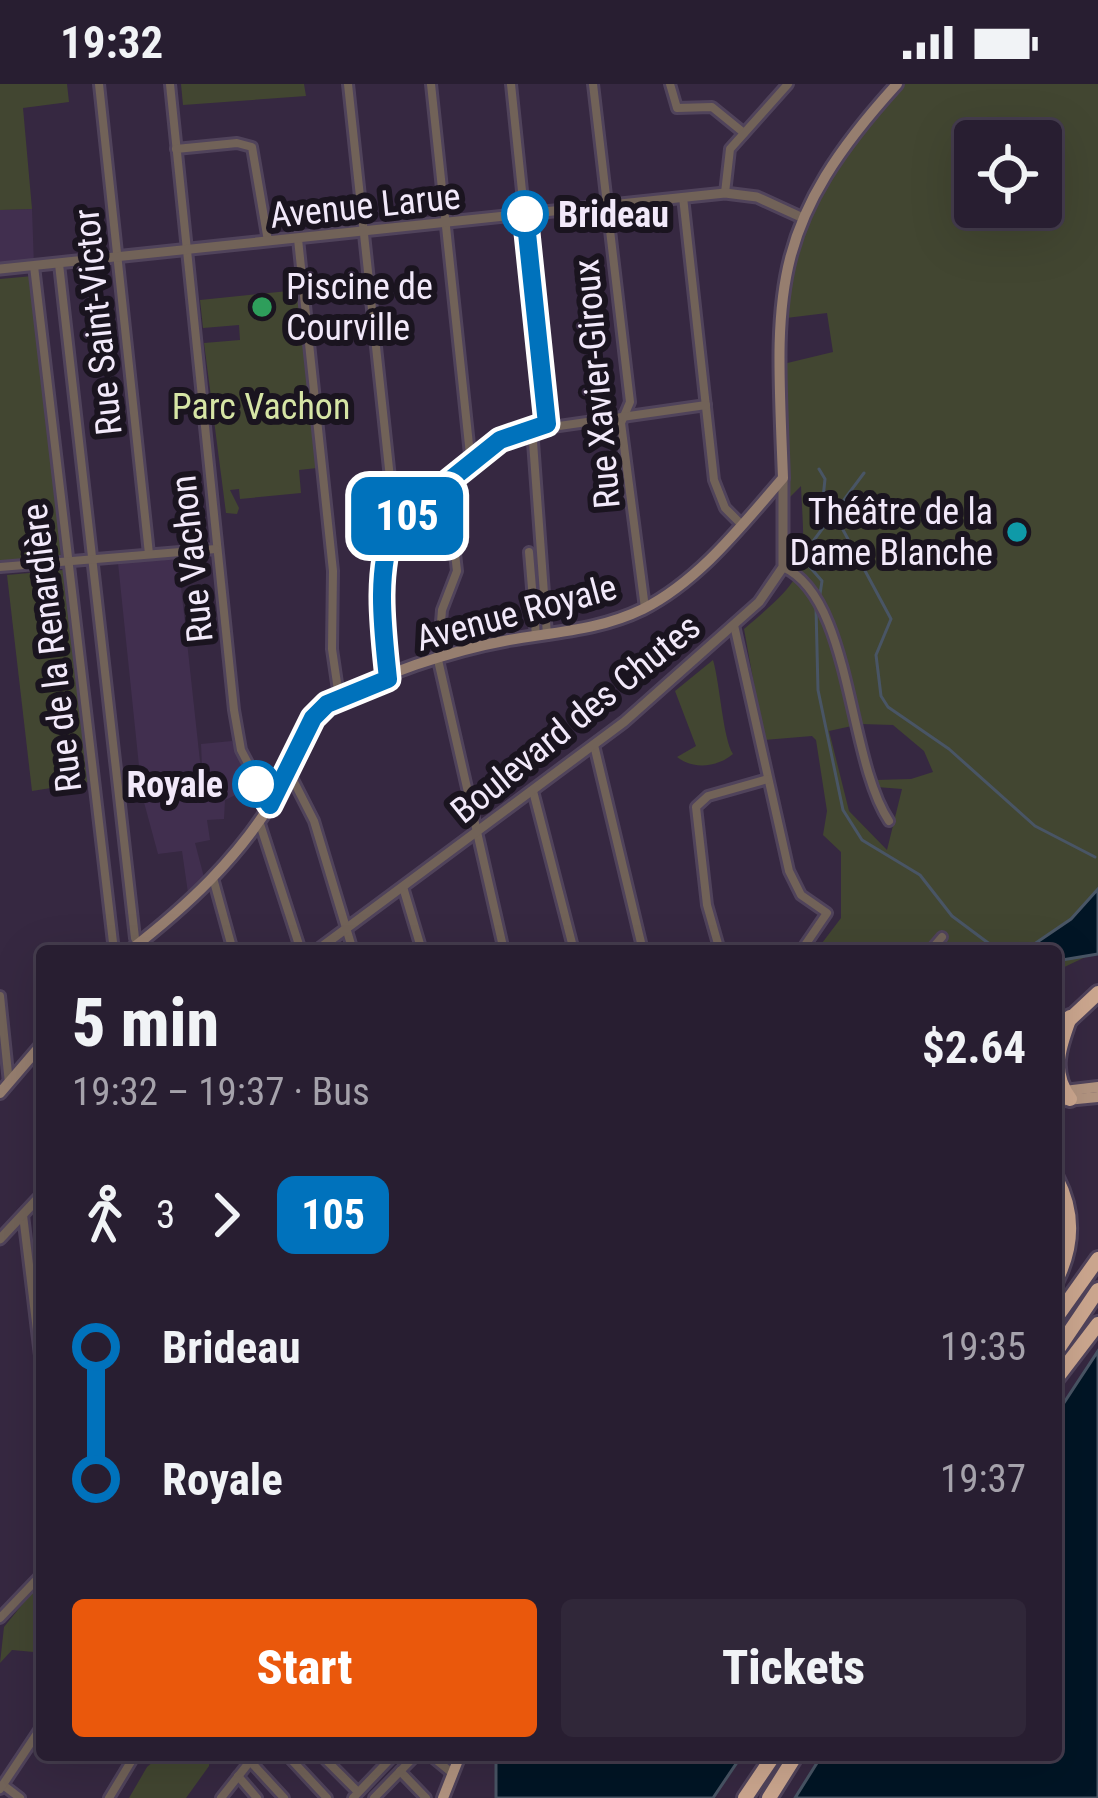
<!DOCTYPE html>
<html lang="en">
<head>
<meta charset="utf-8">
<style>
	body { margin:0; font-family:"Roboto Condensed",sans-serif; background:#302739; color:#f1f3f6; height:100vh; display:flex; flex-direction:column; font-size:45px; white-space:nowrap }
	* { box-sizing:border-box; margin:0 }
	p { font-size:39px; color:#a5a2ab }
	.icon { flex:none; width:66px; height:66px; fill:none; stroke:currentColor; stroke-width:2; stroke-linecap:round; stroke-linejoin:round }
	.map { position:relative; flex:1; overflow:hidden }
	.panel { position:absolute; left:36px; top:861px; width:1026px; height:816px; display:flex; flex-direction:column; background:#281e31; border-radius:12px; box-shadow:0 12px 48px #0002,0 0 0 3px #443c4d }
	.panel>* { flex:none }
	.badge { padding:0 24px; border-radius:18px; font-size:42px; line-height:78px }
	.tools { position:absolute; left:954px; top:36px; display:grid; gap:24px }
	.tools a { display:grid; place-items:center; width:108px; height:108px; border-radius:12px; background:#281e31; box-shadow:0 12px 48px #0002,0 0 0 3px #443c4d; font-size:60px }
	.map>.badge { position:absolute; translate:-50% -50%; box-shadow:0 0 0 6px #fff }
	.legs { display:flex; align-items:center; gap:18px; height:132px; padding:0 36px; font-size:39px }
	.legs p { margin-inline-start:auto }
	.headline { display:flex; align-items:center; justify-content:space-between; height:204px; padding:0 36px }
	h1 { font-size:66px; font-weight:800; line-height:90px }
	.primary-button { display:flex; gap:24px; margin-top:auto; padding:24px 36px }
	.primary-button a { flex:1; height:138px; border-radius:12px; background:#ea580c; color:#fff; font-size:48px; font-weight:800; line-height:138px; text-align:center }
	.primary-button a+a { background:#302739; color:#f1f3f6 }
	ul { padding:0 36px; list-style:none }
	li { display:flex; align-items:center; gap:42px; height:132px; font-size:45px }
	li i { display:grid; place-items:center; width:18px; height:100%; margin:0 15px; background:currentColor }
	li i::after { content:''; width:30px; height:30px; margin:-15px; border:9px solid; border-radius:50%; background:#281e31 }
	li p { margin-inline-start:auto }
	li:first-child i { background:linear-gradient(#0000 50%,currentColor 0) }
	li:last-child i { background:linear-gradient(currentColor 50%,#0000 0) }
	.status { display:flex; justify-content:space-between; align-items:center; height:84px; padding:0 60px; background:#281e31; direction:ltr }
	.status svg { height:33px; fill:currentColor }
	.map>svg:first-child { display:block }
	.built { fill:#412f4f }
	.green { fill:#424631; fill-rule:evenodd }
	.water { fill:#011525; stroke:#495565; stroke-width:3 }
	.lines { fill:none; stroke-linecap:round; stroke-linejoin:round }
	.stream { stroke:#495565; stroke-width:3 }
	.minor-casing { stroke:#50435b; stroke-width:14 }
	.tertiary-casing { stroke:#50435b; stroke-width:15 }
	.secondary-casing { stroke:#50435b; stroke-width:16 }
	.primary-casing { stroke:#50435b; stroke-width:16 }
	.motorway-casing { stroke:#50435b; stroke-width:20 }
	.minor { stroke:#716258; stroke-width:8 }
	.tertiary { stroke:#716258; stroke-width:9 }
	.secondary { stroke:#967e6f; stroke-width:10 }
	.primary { stroke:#b29480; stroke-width:10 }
	.motorway { stroke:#cca78f; stroke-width:14 }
	.line-1-casing { stroke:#fff; stroke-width:27 }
	.line-1 { stroke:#0072bc; stroke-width:18 }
	.stop-1-dot { fill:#fff; stroke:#0072bc; stroke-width:6 }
	.leisure-dot { fill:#2e9e5b; stroke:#1a141f; stroke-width:4.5 }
	.culture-dot { fill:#0f9aa8; stroke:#1a141f; stroke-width:4.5 }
	.labels { text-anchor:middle; stroke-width:12; stroke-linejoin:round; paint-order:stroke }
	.street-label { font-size:36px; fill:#f2e9fa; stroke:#1a141f }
	.stop-label { font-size:36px; font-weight:bold; fill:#f2e9fa; stroke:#1a141f; text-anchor:start }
	.poi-label { font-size:36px; fill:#f2e9fa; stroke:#1a141f; text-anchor:start }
	.park-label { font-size:36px; fill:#d6e5a5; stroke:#1a141f }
</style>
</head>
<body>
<div class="status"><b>19:32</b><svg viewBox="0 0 49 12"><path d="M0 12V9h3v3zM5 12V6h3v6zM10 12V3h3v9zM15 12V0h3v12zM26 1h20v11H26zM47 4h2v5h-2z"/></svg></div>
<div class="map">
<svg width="1098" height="1714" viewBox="0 0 1098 1714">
	<rect width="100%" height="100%" fill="#362841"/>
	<!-- built -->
	<g class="built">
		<polygon points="32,125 34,182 0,184 0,126"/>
		<polygon points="178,475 203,705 201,660 232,657 250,704 225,716 224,735 207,736 210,756 195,759 205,797 189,816 182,767 158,770 142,711 118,479"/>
	</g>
	<!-- green -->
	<g class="green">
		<polygon points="0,0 67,0 69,18 23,24 32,125 0,126"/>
		<polygon points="181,0 304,0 306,12 183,21"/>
		<path d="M897,0H1098V867L1056,887V867H816L841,834V768L823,751L827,727L816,656L812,652L764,656L744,545C811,488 805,489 801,402L785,418L779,281L833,268L827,229L778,235L780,213L824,89ZM975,57H1041V123H975ZM861,640L893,641L924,667L933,688L911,695L876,696L877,703L902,705L887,766L849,727L829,647Z"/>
		<polygon points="33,192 61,471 0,477 0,195"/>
		<polygon points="298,206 317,384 299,386 301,409 240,415 239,405 230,406 239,424 237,430 226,429 204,259 240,256 239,241 203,244 200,216"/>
		<polygon points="63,486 89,698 32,707 7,491"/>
		<path d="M713,576C720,600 723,655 733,670C718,683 693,686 677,673L696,662L675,607Z"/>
		<polygon points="42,1496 42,1557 34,1568 12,1566 0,1579 4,1543"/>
		<polygon points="161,1671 210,1671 209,1682 186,1714 129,1714 147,1683"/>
	</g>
	<!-- water -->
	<g class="water">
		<polygon points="1098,805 1098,870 1056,877 1056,867 1024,867 1071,835"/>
		<polygon points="1098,1267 1098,1714 795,1714 822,1671 1056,1671 1056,1331"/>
		<polygon points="496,1671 742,1671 713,1714 496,1714"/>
	</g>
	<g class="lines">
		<!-- stream -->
		<g class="stream">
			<polyline points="819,385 825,395 822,424 842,444 891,535 876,571 881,612 888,623 949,665 1035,742 1095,773"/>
			<polyline points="808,479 811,460 864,389"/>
			<polyline points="809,482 822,497 820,510"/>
			<polyline points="816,524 818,606 843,726 862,756 920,791 952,832 999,867"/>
		</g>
		<defs>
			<g id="minor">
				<polyline points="99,0 149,470"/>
				<polyline points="170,0 234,626 241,666 270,721"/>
				<path d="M348,0L395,441C375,488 382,544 388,593"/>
				<polyline points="431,0 471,380"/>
				<polyline points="511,0 546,340"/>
				<polyline points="593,0 630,318 621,339 645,524"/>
				<polyline points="670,0 677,24 712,23 744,49"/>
				<polyline points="176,65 237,59 252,63 268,157"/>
				<polyline points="725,109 730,65 788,0"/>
				<polyline points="683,113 714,396 725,424 742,441"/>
				<polyline points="298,155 333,487 332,565 339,613"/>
				<polyline points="59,180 135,854 142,867"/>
				<polyline points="34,182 114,867"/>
				<polyline points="532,344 547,551"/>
				<polyline points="447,400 457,487 442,526 438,576 504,867"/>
				<polyline points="396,440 517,348 706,321"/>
				<polyline points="529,468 536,552"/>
				<polyline points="0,483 216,465"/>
				<path d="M783,483C852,513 847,674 889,737"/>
				<polyline points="734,541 789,787 801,811 827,829 801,867"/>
				<polyline points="594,661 643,867"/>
				<polyline points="289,688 314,737 353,867"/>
				<polyline points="533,707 574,867"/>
				<polyline points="259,737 301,867"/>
				<polyline points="213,794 233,867"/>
				<polyline points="403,803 422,867"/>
				<polyline points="720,867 707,821 696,723 708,712 768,695"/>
				<polyline points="930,867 942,853"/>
				<polyline points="0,912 9,999"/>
				<polyline points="23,1131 42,1288"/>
				<polyline points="0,1534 42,1490"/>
				<polyline points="287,1671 327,1714"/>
				<polyline points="321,1671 358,1708"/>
				<polyline points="430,1671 452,1689"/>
				<polyline points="250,1677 284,1714"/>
				<polyline points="400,1687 426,1714"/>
				<polyline points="238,1692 257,1714"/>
				<polyline points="3,1701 20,1714"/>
				<polyline points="0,1705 42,1642"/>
				<polyline points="109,1714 135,1671"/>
				<polyline points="221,1714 255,1671"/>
				<polyline points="353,1714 394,1671"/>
				<polyline points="374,1714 416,1671"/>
			</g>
			<g id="tertiary">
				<polyline points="0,185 725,109 757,113 803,134"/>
				<polyline points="316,867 624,638 759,518 783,483 783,394"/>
				<polyline points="0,1155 42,1110"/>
			</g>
			<g id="secondary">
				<path d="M129,867C187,822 239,774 277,710C295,680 303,646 327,620C380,590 449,567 509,556C555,548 600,546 643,525C700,496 742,441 783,394C776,210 766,144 897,0"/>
				<polyline points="0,1009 42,960"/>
			</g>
			<g id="primary">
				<polyline points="1056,1008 1098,1003"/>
				<polyline points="1056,1017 1098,1013"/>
				<polyline points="443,1714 460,1671"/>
			</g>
			<g id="motorway">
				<polyline points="1067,938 1098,909"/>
				<path d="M1070,1015C1049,988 1059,963 1070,933"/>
				<path d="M1056,1094C1074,1128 1073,1162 1056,1196"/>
				<polyline points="1056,1234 1098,1175"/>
				<polyline points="1056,1268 1098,1206"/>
				<polyline points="1056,1295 1098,1240"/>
				<polyline points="745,1714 774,1671"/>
				<polyline points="769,1714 796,1671"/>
			</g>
		</defs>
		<!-- minor casing -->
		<use href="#minor" class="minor-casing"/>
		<!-- tertiary casing -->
		<use href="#tertiary" class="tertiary-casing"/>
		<!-- secondary casing -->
		<use href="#secondary" class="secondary-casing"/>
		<!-- primary casing -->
		<use href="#primary" class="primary-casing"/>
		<!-- motorway casing -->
		<use href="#motorway" class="motorway-casing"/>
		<!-- minor -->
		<use href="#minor" class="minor"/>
		<!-- tertiary -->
		<use href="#tertiary" class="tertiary"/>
		<!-- secondary -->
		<use href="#secondary" class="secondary"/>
		<!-- primary -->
		<use href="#primary" class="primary"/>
		<!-- motorway -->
		<use href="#motorway" class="motorway"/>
	</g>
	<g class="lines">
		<defs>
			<path id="line-1" d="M256,700L270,721L313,634L327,620L388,595C383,545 375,489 394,441L500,356L547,340L525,130"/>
		</defs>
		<!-- line-1 casing -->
		<use href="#line-1" class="line-1-casing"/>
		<!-- line-1 -->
		<use href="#line-1" class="line-1"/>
	</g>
	<!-- markers -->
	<g class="stop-1-dot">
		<circle cx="525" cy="130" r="21"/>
		<circle cx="256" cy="700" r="21"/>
	</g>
	<circle class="leisure-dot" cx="262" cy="223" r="12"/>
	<circle class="culture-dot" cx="1017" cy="448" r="12"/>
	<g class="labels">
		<!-- street labels -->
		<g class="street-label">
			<text transform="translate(365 121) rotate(-6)" y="13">Avenue Larue</text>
			<text transform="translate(97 238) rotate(-96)" y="13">Rue Saint-Victor</text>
			<text transform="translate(596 300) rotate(-95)" y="13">Rue Xavier-Giroux</text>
			<text transform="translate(191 475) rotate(-96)" y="13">Rue Vachon</text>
			<text transform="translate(516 528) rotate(-15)" y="13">Avenue Royale</text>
			<text transform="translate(51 564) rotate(-97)" y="13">Rue de la Renardière</text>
			<text transform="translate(575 634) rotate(-39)" y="13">Boulevard des Chutes</text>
		</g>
		<!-- stop labels -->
		<g class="stop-label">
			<text x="558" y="143">Brideau</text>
			<text x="223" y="713" text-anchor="end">Royale</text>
		</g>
		<!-- poi labels -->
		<g class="poi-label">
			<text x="286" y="215">Piscine de<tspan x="286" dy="41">Courville</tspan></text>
			<text x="993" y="440" text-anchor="end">Théâtre de la<tspan x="993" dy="41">Dame Blanche</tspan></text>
		</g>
		<!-- park labels -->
		<g class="park-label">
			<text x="261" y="335">Parc Vachon</text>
		</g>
	</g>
</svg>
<div class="tools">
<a><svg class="icon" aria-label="locate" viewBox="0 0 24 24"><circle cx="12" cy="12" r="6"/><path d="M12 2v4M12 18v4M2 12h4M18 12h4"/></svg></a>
</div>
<b class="badge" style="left:407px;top:432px;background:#0072bc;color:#fff">105</b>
<section class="panel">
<div class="headline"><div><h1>5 min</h1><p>19:32 – 19:37 · Bus</p></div><b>$2.64</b></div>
<div class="legs"><svg class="icon" aria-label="walk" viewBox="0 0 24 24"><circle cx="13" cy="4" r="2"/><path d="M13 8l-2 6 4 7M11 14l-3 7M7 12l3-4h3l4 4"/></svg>3<svg class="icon" aria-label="forward" viewBox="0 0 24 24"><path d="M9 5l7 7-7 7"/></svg><b class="badge" style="background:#0072bc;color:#fff">105</b></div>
<ul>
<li><i style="color:#0072bc"></i><b>Brideau</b><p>19:35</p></li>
<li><i style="color:#0072bc"></i><b>Royale</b><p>19:37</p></li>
</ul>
<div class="primary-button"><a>Start</a><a>Tickets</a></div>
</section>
</div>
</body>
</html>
